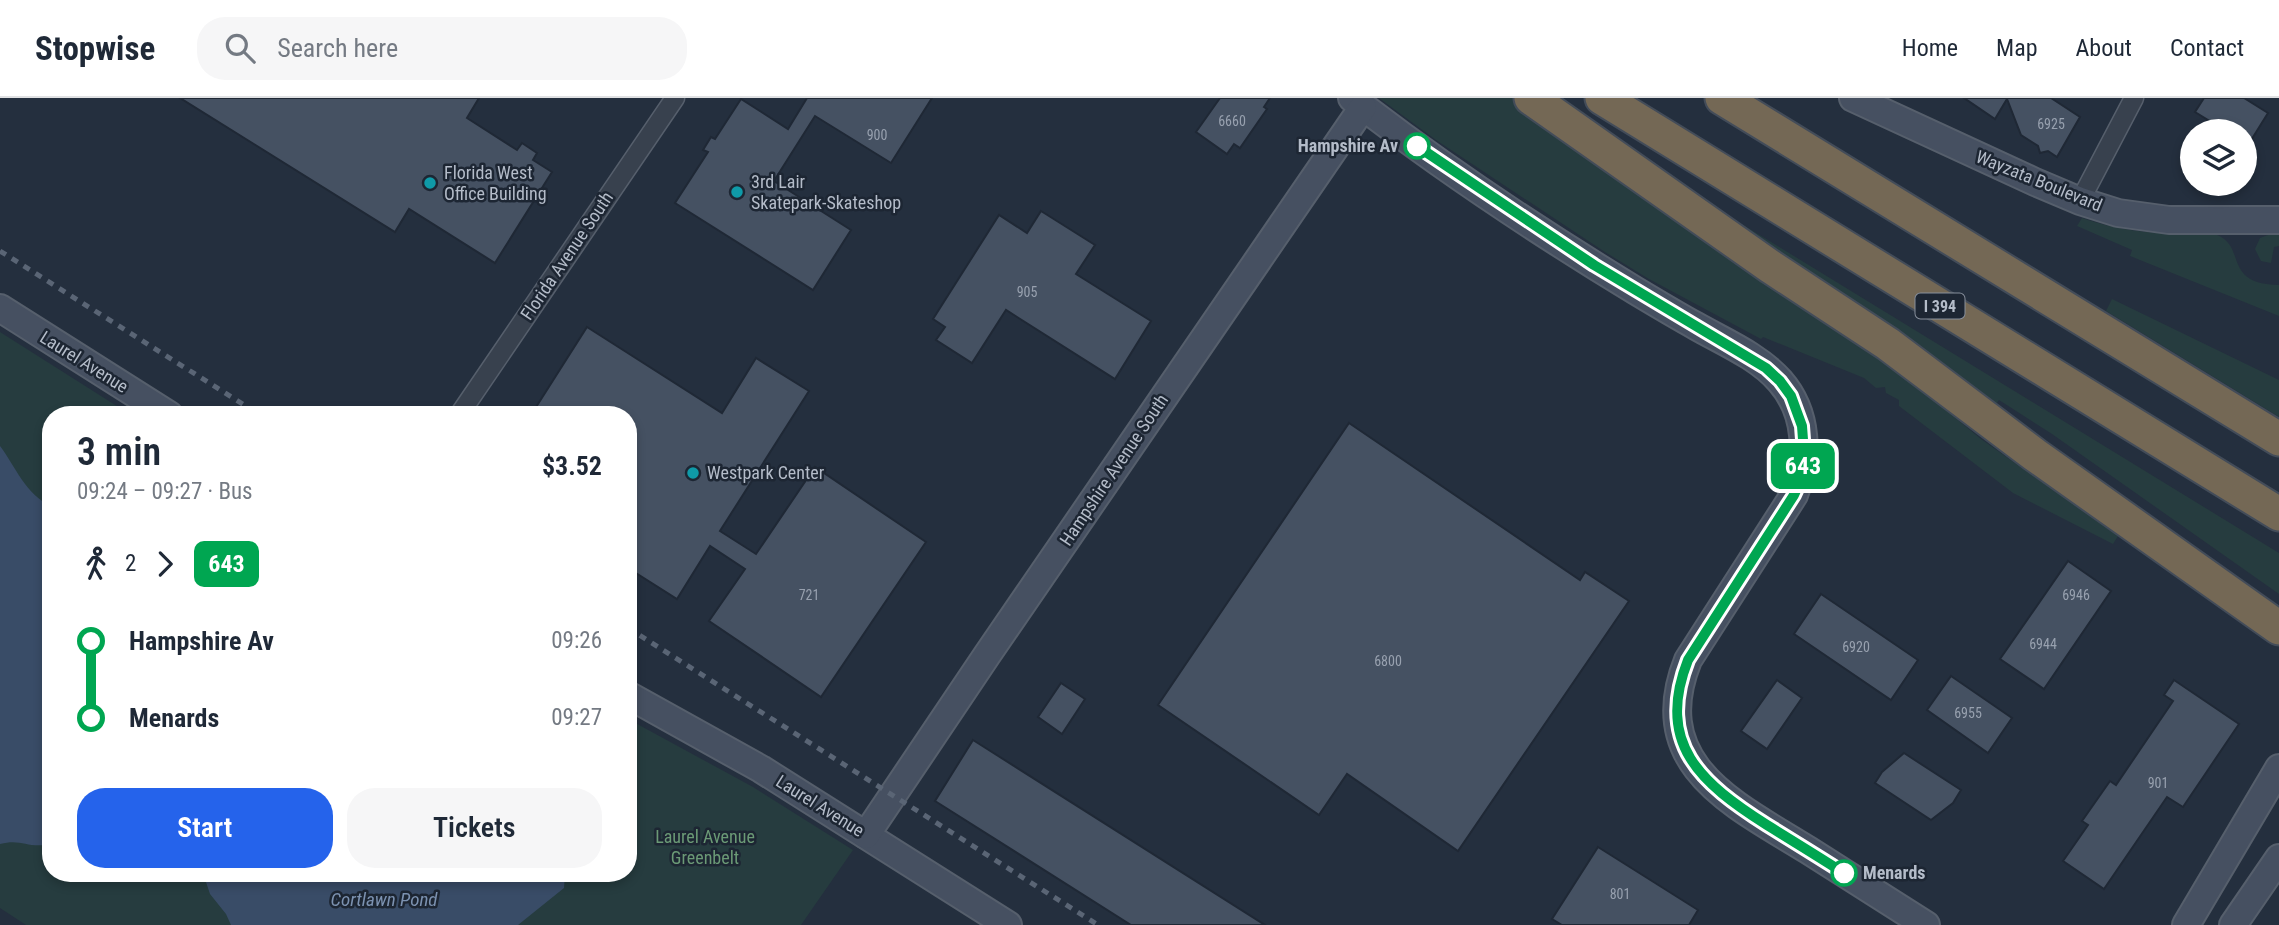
<!DOCTYPE html>
<html lang="en">
<head>
<meta charset="utf-8">
<style>
	body { margin:0; font-family:"Roboto Condensed",sans-serif; background:#f6f6f7; color:#1f2937; height:100vh; display:flex; flex-direction:column; font-size:26px; white-space:nowrap }
	* { box-sizing:border-box; margin:0 }
	p { font-size:23px; color:#747a83 }
	.icon { flex:none; width:38px; height:38px; fill:none; stroke:currentColor; stroke-width:2; stroke-linecap:round; stroke-linejoin:round }
	.map { position:relative; flex:1; overflow:hidden }
	.sheet { position:absolute; left:42px; top:308px; width:595px; height:476px; display:flex; flex-direction:column; background:#fff; border-radius:28px; box-shadow:0 4px 10px #0003 }
	.sheet>* { flex:none }
	.badge { padding:0 14px; border-radius:10px; font-size:24px; line-height:46px }
	.buttons { position:absolute; left:2180px; top:21px; display:grid; gap:14px }
	.buttons a { display:grid; place-items:center; width:77px; height:77px; border-radius:50%; background:#fff; box-shadow:0 4px 10px #0003; font-size:35px }
	.map>.badge { position:absolute; translate:-50% -50%; box-shadow:0 0 0 4px #fff }
	.legs { display:flex; align-items:center; gap:10px; height:77px; padding:0 35px; font-size:23px }
	.legs p { margin-inline-start:auto }
	.summary { display:flex; align-items:center; justify-content:space-between; height:119px; padding:0 35px }
	h1 { font-size:38px; font-weight:600; line-height:52px }
	.button { display:flex; gap:14px; margin-top:auto; padding:14px 35px }
	.button a { flex:1; height:80px; border-radius:28px; background:#2563eb; color:#fff; font-size:28px; font-weight:600; line-height:80px; text-align:center }
	.button a+a { background:#f6f6f7; color:#1f2937 }
	ul { padding:0 35px; list-style:none }
	li { display:flex; align-items:center; gap:24px; height:77px; font-size:26px }
	li i { display:grid; place-items:center; width:10px; height:100%; margin:0 9px; background:currentColor }
	li i::after { content:''; width:18px; height:18px; margin:-9px; border:5px solid; border-radius:50%; background:#fff }
	li p { margin-inline-start:auto }
	li:first-child i { background:linear-gradient(#0000 50%,currentColor 0) }
	li:last-child i { background:linear-gradient(currentColor 50%,#0000 0) }
	header { display:flex; align-items:center; gap:42px; box-sizing:border-box; height:98px; padding:0 35px; background:#fff; border-bottom:2px solid #e0e1e3 }
	header strong { font-size:33px }
	nav { display:flex; gap:38px; margin-inline-start:auto; font-size:24px }
	.search { width:490px; height:63px; background:#f6f6f7; display:flex; align-items:center; gap:18px; box-sizing:border-box; padding:0 24px; border-radius:28px; color:#747a83; font-size:26px }
	.map>svg:first-child { display:block }
	.green { fill:#263c3f }
	.water { fill:#394c67 }
	.building { fill:#455162; stroke:#1f2835; stroke-width:2 }
	.lines { fill:none; stroke-linecap:round; stroke-linejoin:round }
	.street-casing { stroke:#565f6c; stroke-width:21 }
	.secondary-casing { stroke:#565f6c; stroke-width:30 }
	.highway-casing { stroke:#434c59; stroke-width:37 }
	.street { stroke:#38414e; stroke-width:18 }
	.secondary { stroke:#465061; stroke-width:26 }
	.highway { stroke:#746855; stroke-width:33 }
	.rail { stroke:#5a6575; stroke-width:5; stroke-dasharray:7 7; stroke-linecap:butt }
	.line-1-casing { stroke:#fff; stroke-width:16 }
	.line-1 { stroke:#00a651; stroke-width:10 }
	.stop-1-dot { fill:#fff; stroke:#00a651; stroke-width:3.5 }
	.culture-dot { fill:#0f9aa8; stroke:#1d2633; stroke-width:2.5 }
	.labels { text-anchor:middle; stroke-width:5; stroke-linejoin:round; paint-order:stroke }
	.number-label { font-size:14px; fill:#98a1af }
	.shield { fill:#1d2633; stroke:#878f9c; stroke-width:2 }
	.shield-label { font-size:16px; font-weight:bold; fill:#b4bcc9 }
	.stop-label { font-size:18px; font-weight:bold; fill:#b4bcc9; stroke:#1d2633; text-anchor:end }
	.poi-label { font-size:18px; fill:#b4bcc9; stroke:#1d2633; text-anchor:start }
	.street-label { font-size:18px; fill:#b4bcc9; stroke:#1d2633 }
	.park-label { font-size:18px; fill:#6b9a76; stroke:#1d2633 }
	.water-label { font-size:19px; font-style:italic; fill:#7c92b1; stroke:#1d2633 }
</style>
</head>
<body>
<header>
<strong>Stopwise</strong>
<div class="search"><svg class="icon" aria-label="search" viewBox="0 0 24 24"><circle cx="10" cy="10" r="6"/><path d="M15 15l6 6"/></svg>Search here</div>
<nav><a>Home</a><a>Map</a><a>About</a><a>Contact</a></nav>
</header>
<div class="map">
<svg width="2279" height="827" viewBox="0 0 2279 827">
	<rect width="100%" height="100%" fill="#242f3e"/>
	<!-- green -->
	<g class="green">
		<polygon points="1379,0 1518,0 1881,259 1981,341 2118,438 2113,446 2013,395 1899,308 1899,302 1886,295 1885,289 1876,290 1864,280 1763,239 1761,241 1649,181 1605,154 1436,42"/>
		<polygon points="1709,106 2279,455 2279,496 2052,336 1999,302 1996,306"/>
		<path d="M2082,120C2109,129 2135,134 2163,135C2179,136 2201,131 2217,137C2247,149 2222,186 2279,187V218L2130,158L2132,152L2077,128Z"/>
		<polygon points="2268,137 2279,137 2279,148 2274,149 2271,165 2261,163 2255,151 2260,140"/>
		<polygon points="2112,201 2279,282 2279,319 2106,213"/>
		<polygon points="0,234 131,317 51,317 51,775 628,775 628,621 753,689 853,752 801,827 26,827 0,810"/>
	</g>
	<!-- water -->
	<g class="water">
		<path d="M0,348C15,368 26,397 51,408V746C27,751 22,740 0,746Z"/>
		<polygon points="203,775 565,775 564,790 518,827 231,827 226,816 210,796"/>
	</g>
	<!-- building -->
	<g class="building">
		<polygon points="180,0 479,0 467,20 517,52 522,45 537,55 533,62 552,74 495,165 409,111 395,134"/>
		<polygon points="807,0 932,0 891,65 815,18 774,83 851,132 813,192 675,105 708,54 703,52 711,39 715,41 741,1 788,31"/>
		<polygon points="1220,0 1270,0 1264,9 1267,11 1240,50 1234,46 1227,56 1196,34"/>
		<polygon points="1964,0 2051,0 2080,19 2057,59 2048,53 2040,55 2038,48 2021,37 2007,1 1995,21"/>
		<polygon points="2204,0 2244,0 2268,15 2245,52 2245,33 2226,33 2195,14"/>
		<polygon points="1041,113 1095,147 1076,176 1151,223 1115,281 1006,212 972,265 936,242 945,229 933,221 999,117 1027,135"/>
		<polygon points="587,229 722,315 756,260 809,293 720,433 756,456 815,369 926,444 821,599 709,523 745,471 710,448 677,501 628,470 628,317 531,317"/>
		<polygon points="1349,325 1580,482 1585,474 1629,503 1458,753 1347,676 1319,717 1158,607"/>
		<polygon points="2068,463 2111,493 2044,591 2000,561"/>
		<polygon points="1821,496 1918,562 1891,602 1794,536"/>
		<polygon points="1951,578 2012,620 1988,655 1927,612"/>
		<polygon points="1777,582 1802,600 1767,651 1741,633"/>
		<polygon points="2174,582 2239,626 2183,709 2167,699 2104,791 2063,763 2088,727 2082,723 2110,683 2116,687 2173,603 2164,597"/>
		<polygon points="1061,585 1085,601 1062,636 1038,619"/>
		<polygon points="973,642 1265,827 1131,827 935,703"/>
		<polygon points="1904,655 1961,692 1953,705 1931,722 1875,685 1882,674"/>
		<polygon points="1598,749 1698,812 1689,827 1562,827 1552,821"/>
	</g>
	<g class="lines">
		<defs>
			<g id="street">
				<polyline points="2080,103 2134,0"/>
				<polyline points="459,317 675,0"/>
			</g>
			<g id="secondary">
				<path d="M1352,0C1442,70 1539,134 1636,193C1656,205 1676,217 1696,228C1724,244 1758,258 1780,283C1808,315 1809,359 1794,397L1688,562C1646,667 1734,706 1808,752C1847,777 1886,802 1926,827"/>
				<polyline points="1853,0 2035,84 2080,103 2118,115 2169,122 2279,122"/>
				<polyline points="0,210 169,317"/>
				<polyline points="628,597 761,671 1008,827"/>
				<polyline points="866,737 987,557 1363,9"/>
				<polyline points="2186,827 2279,670"/>
				<polyline points="2233,827 2279,760"/>
			</g>
			<g id="highway">
				<polyline points="1531,0 1771,169 1888,246 2035,357 2279,530"/>
				<polyline points="1602,0 2279,416"/>
				<polyline points="1722,0 2279,341"/>
			</g>
		</defs>
		<!-- street casing -->
		<use href="#street" class="street-casing"/>
		<!-- secondary casing -->
		<use href="#secondary" class="secondary-casing"/>
		<!-- highway casing -->
		<use href="#highway" class="highway-casing"/>
		<!-- street -->
		<use href="#street" class="street"/>
		<!-- secondary -->
		<use href="#secondary" class="secondary"/>
		<!-- highway -->
		<use href="#highway" class="highway"/>
		<!-- rail -->
		<g class="rail">
			<polyline points="0,153 260,317"/>
			<polyline points="628,530 1098,827"/>
		</g>
	</g>
	<g class="lines">
		<defs>
			<path id="line-1" d="M1417,48L1594,167L1766,270L1780,283L1791,298L1802,328L1804,355L1800,384L1794,397L1688,562C1655,646 1701,685 1767,727C1793,743 1819,759 1844,775"/>
		</defs>
		<!-- line-1 casing -->
		<use href="#line-1" class="line-1-casing"/>
		<!-- line-1 -->
		<use href="#line-1" class="line-1"/>
	</g>
	<!-- markers -->
	<g class="stop-1-dot">
		<circle cx="1417" cy="48" r="12"/>
		<circle cx="1844" cy="775" r="12"/>
	</g>
	<g class="culture-dot">
		<circle cx="430" cy="85" r="7"/>
		<circle cx="737" cy="94" r="7"/>
		<circle cx="693" cy="375" r="7"/>
	</g>
	<g class="labels">
		<!-- number labels -->
		<g class="number-label">
			<text x="1232" y="28">6660</text>
			<text x="2051" y="31">6925</text>
			<text x="877" y="42">900</text>
			<text x="1027" y="199">905</text>
			<text x="809" y="502">721</text>
			<text x="2076" y="502">6946</text>
			<text x="2043" y="551">6944</text>
			<text x="1856" y="554">6920</text>
			<text x="1388" y="568">6800</text>
			<text x="1968" y="620">6955</text>
			<text x="2158" y="690">901</text>
			<text x="1620" y="801">801</text>
		</g>
		<!-- shield labels -->
		<rect class="shield" x="1915.5" y="195.5" width="49" height="25" rx="5"/>
		<g class="shield-label">
			<text x="1940" y="214">I 394</text>
		</g>
		<!-- stop labels -->
		<g class="stop-label">
			<text x="1398" y="54">Hampshire Av</text>
			<text x="1863" y="781" text-anchor="start">Menards</text>
		</g>
		<!-- poi labels -->
		<g class="poi-label">
			<text x="444" y="81">Florida West<tspan x="444" dy="21">Office Building</tspan></text>
			<text x="751" y="90">3rd Lair<tspan x="751" dy="21">Skatepark-Skateshop</tspan></text>
			<text x="707" y="381">Westpark Center</text>
		</g>
		<!-- street labels -->
		<g class="street-label">
			<text transform="translate(2039 83) rotate(22)" y="6">Wayzata Boulevard</text>
			<text transform="translate(567 158) rotate(-56)" y="6">Florida Avenue South</text>
			<text transform="translate(84 264) rotate(32)" y="6">Laurel Avenue</text>
			<text transform="translate(1114 372) rotate(-56)" y="6">Hampshire Avenue South</text>
			<text transform="translate(820 708) rotate(32)" y="6">Laurel Avenue</text>
		</g>
		<!-- park labels -->
		<g class="park-label">
			<text x="705" y="745">Laurel Avenue<tspan x="705" dy="21">Greenbelt</tspan></text>
		</g>
		<!-- water labels -->
		<g class="water-label">
			<text x="384" y="808">Cortlawn Pond</text>
		</g>
	</g>
</svg>
<div class="buttons">
<a><svg class="icon" aria-label="layers" viewBox="0 0 24 24"><path d="M12 4l9 5-9 5-9-5zM3 14l9 5 9-5"/></svg></a>
</div>
<b class="badge" style="left:1803px;top:368px;background:#00a651;color:#fff">643</b>
<section class="sheet">
<div class="summary"><div><h1>3 min</h1><p>09:24 – 09:27 · Bus</p></div><b>$3.52</b></div>
<div class="legs"><svg class="icon" aria-label="walk" viewBox="0 0 24 24"><circle cx="13" cy="4" r="2"/><path d="M13 8l-2 6 4 7M11 14l-3 7M7 12l3-4h3l4 4"/></svg>2<svg class="icon" aria-label="forward" viewBox="0 0 24 24"><path d="M9 5l7 7-7 7"/></svg><b class="badge" style="background:#00a651;color:#fff">643</b></div>
<ul>
<li><i style="color:#00a651"></i><b>Hampshire Av</b><p>09:26</p></li>
<li><i style="color:#00a651"></i><b>Menards</b><p>09:27</p></li>
</ul>
<div class="button"><a>Start</a><a>Tickets</a></div>
</section>
</div>
</body>
</html>
